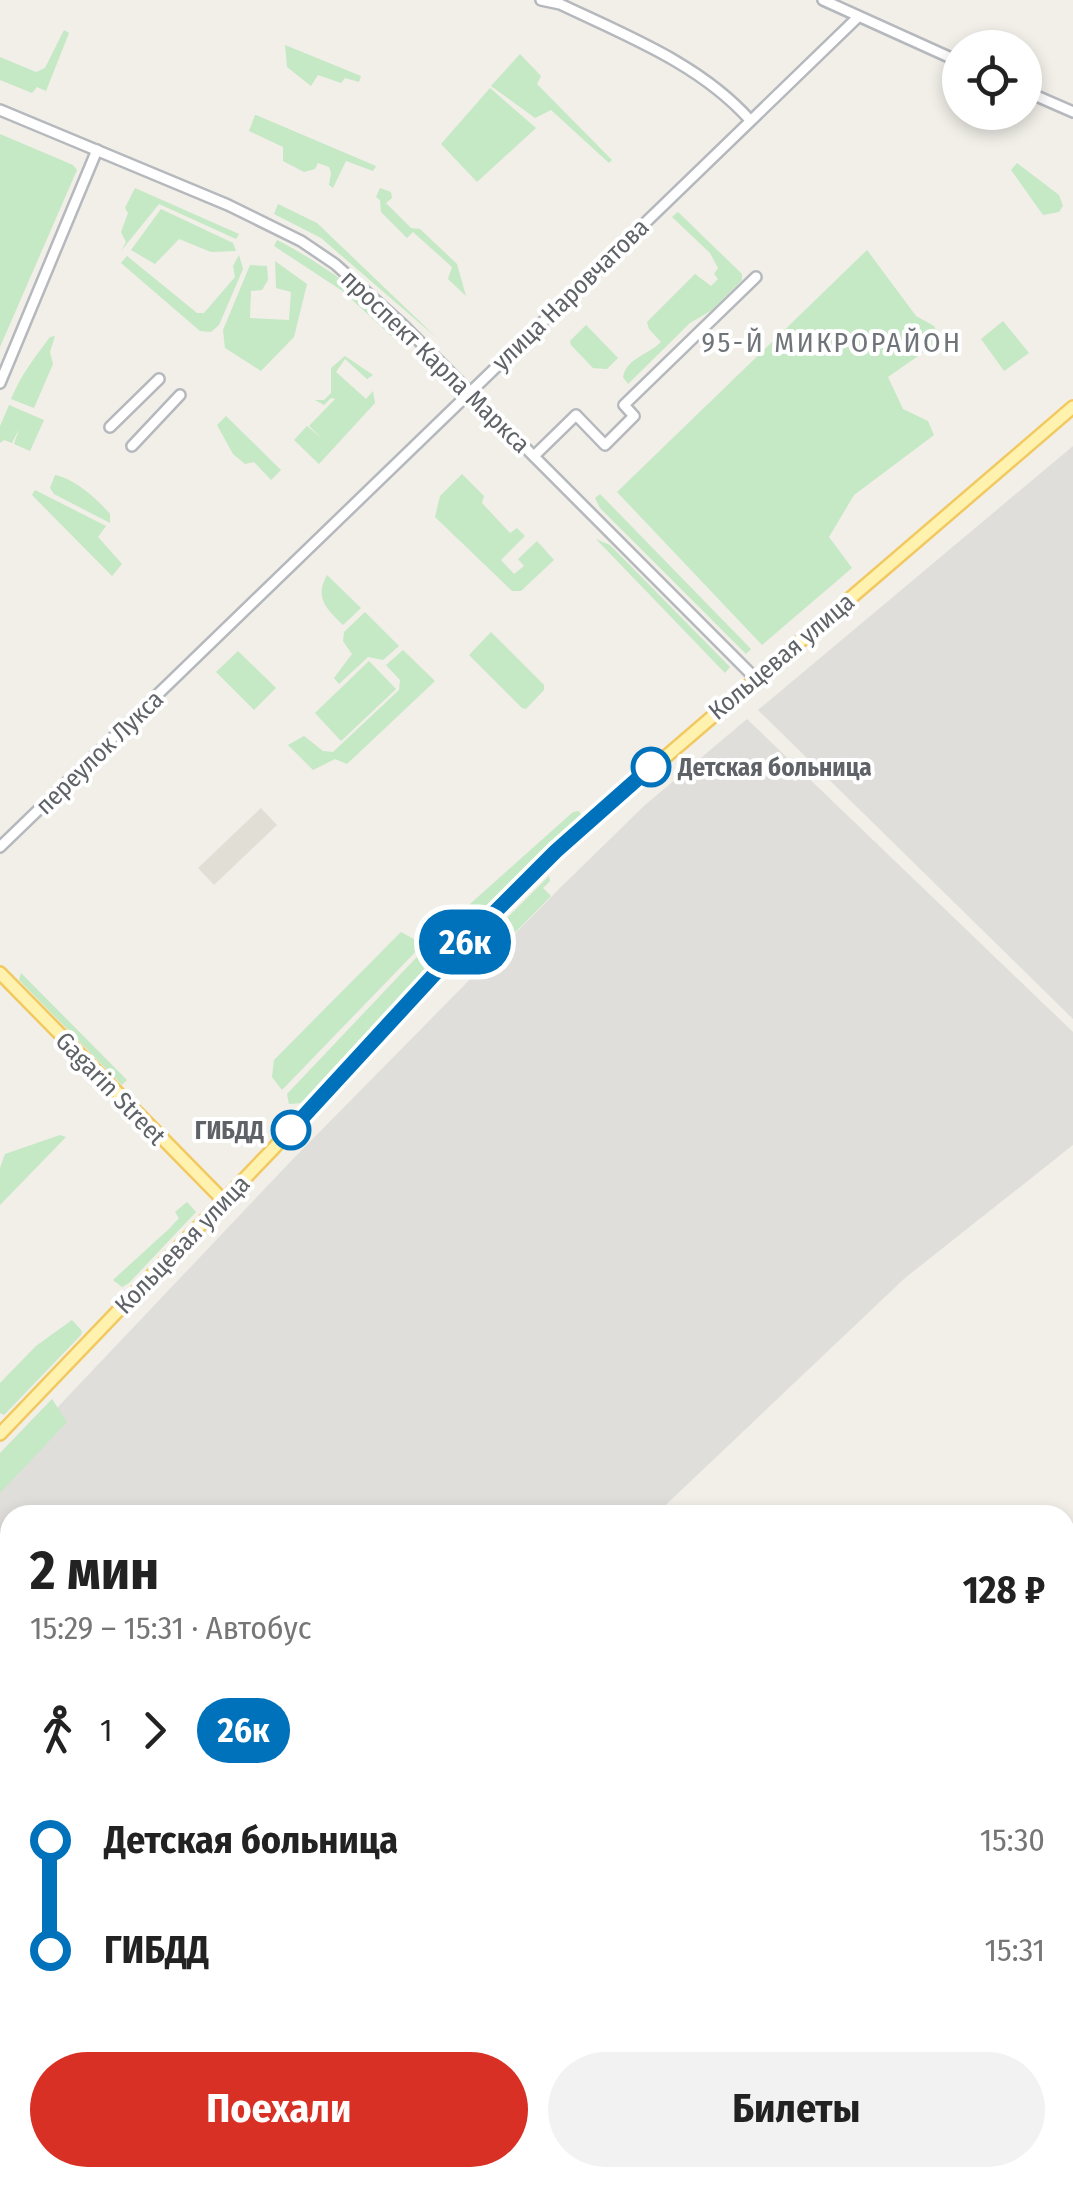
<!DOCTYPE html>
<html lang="ru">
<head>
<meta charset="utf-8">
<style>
	body { margin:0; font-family:"Fira Sans Condensed",sans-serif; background:#f2f2f2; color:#222; height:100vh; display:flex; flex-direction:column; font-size:38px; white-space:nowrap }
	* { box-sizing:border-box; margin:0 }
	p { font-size:32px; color:#767676 }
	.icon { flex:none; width:55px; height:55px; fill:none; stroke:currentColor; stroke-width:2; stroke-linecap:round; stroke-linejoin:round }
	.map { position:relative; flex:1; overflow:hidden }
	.drawer { position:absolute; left:0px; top:1505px; width:1075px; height:682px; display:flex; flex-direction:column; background:#fff; border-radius:30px 30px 0 0; box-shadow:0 5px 15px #0003 }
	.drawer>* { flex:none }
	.badge { padding:0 20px; border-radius:32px; font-size:35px; line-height:65px }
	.tools { position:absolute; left:942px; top:30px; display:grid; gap:20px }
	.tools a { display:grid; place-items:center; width:100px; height:100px; border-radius:50%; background:#fff; box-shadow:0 5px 15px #0003; font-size:50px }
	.map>.badge { position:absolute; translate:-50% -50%; box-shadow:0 0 0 5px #fff }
	.legs { display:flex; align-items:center; gap:15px; height:110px; padding:0 30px; font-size:32px }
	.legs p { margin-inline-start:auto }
	.overview { display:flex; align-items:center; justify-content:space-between; height:170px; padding:0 30px }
	h1 { font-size:55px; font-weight:700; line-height:75px }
	.primary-button { display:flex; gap:20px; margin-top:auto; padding:20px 30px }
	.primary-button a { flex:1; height:115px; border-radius:60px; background:#d93025; color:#fff; font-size:40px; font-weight:700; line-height:115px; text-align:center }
	.primary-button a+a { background:#f2f2f2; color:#222 }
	ul { padding:0 30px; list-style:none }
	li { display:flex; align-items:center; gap:35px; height:110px; font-size:38px }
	li i { display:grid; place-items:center; width:15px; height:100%; margin:0 12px; background:currentColor }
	li i::after { content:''; width:25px; height:25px; margin:-12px; border:8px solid; border-radius:50%; background:#fff }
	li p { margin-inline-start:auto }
	li:first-child i { background:linear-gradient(#0000 50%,currentColor 0) }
	li:last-child i { background:linear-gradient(currentColor 50%,#0000 0) }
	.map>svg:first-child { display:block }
	.industrial { fill:#e0deda }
	.education { fill:#e1ded6 }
	.green { fill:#c5e8c5 }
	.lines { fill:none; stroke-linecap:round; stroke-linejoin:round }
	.minor-casing { stroke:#b5b8bc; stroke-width:14 }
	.major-casing { stroke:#f2c960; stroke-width:16 }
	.minor { stroke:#fff; stroke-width:9 }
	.major { stroke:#fff2af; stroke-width:11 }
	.line-1-casing { stroke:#fff; stroke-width:22 }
	.line-1 { stroke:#0072bc; stroke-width:15 }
	.stop-1-dot { fill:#fff; stroke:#0072bc; stroke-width:5 }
	.labels { text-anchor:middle; stroke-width:8; stroke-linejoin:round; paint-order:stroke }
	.street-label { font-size:25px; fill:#5f6368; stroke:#fff }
	.stop-label { font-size:25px; font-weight:bold; fill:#5f6368; stroke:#fff; text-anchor:start }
	.neighbourhood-label { font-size:28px; letter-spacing:2.5px; fill:#70757a; stroke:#fff }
</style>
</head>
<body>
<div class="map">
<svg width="1073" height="2186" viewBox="0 0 1073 2186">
	<rect width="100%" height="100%" fill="#f1efe8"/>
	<!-- industrial -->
	<g class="industrial">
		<polygon points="1073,446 1073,1019 758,710"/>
		<polygon points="747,719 1073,1032 1073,1145 905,1278 655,1515 10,1515 10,1904 0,1894 0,1468 292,1160 562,886 645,805"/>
		<polygon points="0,1915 10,1925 10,2063 4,2059 0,2062"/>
		<polygon points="1065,2111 1073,2119 1073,2186 643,2186 648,2178 1065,2178"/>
	</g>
	<!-- education -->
	<polygon class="education" points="261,808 277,825 214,885 198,868"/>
	<!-- green -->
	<g class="green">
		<polygon points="64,30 69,33 46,91 37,87 32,93 0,80 0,57 36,72 45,68"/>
		<polygon points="285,45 361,76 359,82 345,78 341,83 318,75 311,86 287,67"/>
		<polygon points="520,54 541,76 537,84 612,160 609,163 551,110 535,118 491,86"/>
		<polygon points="490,88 536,128 477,182 441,144"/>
		<polygon points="255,115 256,115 376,166 373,171 346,161 333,188 329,185 331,173 329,167 318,163 315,169 304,172 283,161 283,147 249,131"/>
		<polygon points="0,134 73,165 77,170 0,347"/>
		<polygon points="1017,163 1059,195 1063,206 1059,212 1043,215 1011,170"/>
		<polygon points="135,188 239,234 236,239 159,204 121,251 126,242 121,232 128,213 125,208"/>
		<polygon points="380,188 391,192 392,198 386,203 411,228 420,229 457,264 466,296 448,279 452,267 413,232 407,238 381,212 380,200 376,197"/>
		<polygon points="278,204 317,223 437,338 321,238 274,214"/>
		<polygon points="161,209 233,243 236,251 211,252 179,239 155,264 131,250"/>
		<path d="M678,212L742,274V280L712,310L690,323L628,384L623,377C627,358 648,355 661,342L649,329L647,322L695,274L711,286L718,279L714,274L718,268L710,253L672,217Z"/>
		<path d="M277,240C306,254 405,316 405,349L344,292L274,246Z"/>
		<polygon points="867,250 916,316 934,326 941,340 888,377 903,409 928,421 934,435 854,495 829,537 852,568 762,645 617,492"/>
		<polygon points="239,255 243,269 219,325 211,332 200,331 121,263 127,256 197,313 204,313 235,277 233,266"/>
		<polygon points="275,261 307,284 294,337 261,371 225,348 223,330 250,265 267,266 268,280 262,290 251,291 250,318 289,320 291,292 276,288"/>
		<polygon points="1003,321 1029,353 1004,371 981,339"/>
		<polygon points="586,325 618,358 607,369 593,368 571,345 570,341"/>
		<path d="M55,336L50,352L53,364L34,408L11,399C21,375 35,357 50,337Z"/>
		<polygon points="345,356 373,375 367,379 345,359 336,372 366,399 373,391 375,403 319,464 294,440 307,426 323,439 309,426 335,399 331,398 324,405 315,400 324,400 331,393 331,368"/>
		<polygon points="9,405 44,420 30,451 14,444 19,429 12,443 4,440 0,443 0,426"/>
		<polygon points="226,416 281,470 271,480 254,462 245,464 233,454 217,425"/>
		<polygon points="462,474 484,496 482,503 510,533 517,528 525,536 501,560 514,574 524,566 518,559 537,541 554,560 521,591 512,591 435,517 440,496"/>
		<path d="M55,475C75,479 97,499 110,514V523L54,494L50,488Z"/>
		<polygon points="35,490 106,526 98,537 122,564 112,576 32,495"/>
		<polygon points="600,494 751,649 746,654 600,508 595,498"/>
		<polygon points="596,539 610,545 730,667 725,673"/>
		<path d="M327,575L361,608L343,625C327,609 314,598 327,575Z"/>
		<polygon points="365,612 399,646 383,660 368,657 339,684 334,678 352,654 343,641 344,632"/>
		<polygon points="491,632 544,685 544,690 526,709 522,708 469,655"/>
		<polygon points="403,650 435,681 347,764 335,759 313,770 288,745 304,736 323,751 333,752 399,690 400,680 386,665"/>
		<polygon points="238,651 276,688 254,710 216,672"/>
		<polygon points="369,661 396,689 341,741 315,713"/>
		<polygon points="579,811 582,816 579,821 460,937 445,935 442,929 573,812"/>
		<polygon points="549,876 550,881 543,888 551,896 490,958 479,948 481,944"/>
		<polygon points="401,932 423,944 282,1090 272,1077 274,1060"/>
		<polygon points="433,940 443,947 444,954 303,1103 289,1104 287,1094"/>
		<polygon points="21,973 127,1080 122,1085 19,980"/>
		<polygon points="60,1135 66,1137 0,1205 0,1168 5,1154"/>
		<polygon points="187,1202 196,1212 129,1283 122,1287 113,1280 170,1228 179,1218 175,1212"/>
		<polygon points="72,1320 82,1331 81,1335 4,1415 0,1413 0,1383 36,1346"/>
		<polygon points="52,1399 67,1422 0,1493 0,1453"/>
		<polygon points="3,2059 10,2063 10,2178 248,2178 256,2186 0,2186 0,2062"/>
	</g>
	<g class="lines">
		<defs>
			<g id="minor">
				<path d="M541,0L560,4C627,36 700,64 750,120"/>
				<polyline points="823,0 960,62"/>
				<polyline points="1025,91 1073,112"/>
				<polyline points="0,110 228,205 301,241 335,264 403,325 755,678"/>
				<polyline points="0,383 97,150"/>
				<polyline points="110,427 159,379"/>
				<polyline points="132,446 180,395"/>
				<polyline points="534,456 576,415 605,445 634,416 624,405 756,277"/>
				<polyline points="0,847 858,17"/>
				<polyline points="0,1905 10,1916"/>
				<polyline points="263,2178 272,2186"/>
			</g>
			<g id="major">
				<polyline points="0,973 223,1200"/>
				<polyline points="0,1434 272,1150 453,954 556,851 1073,407"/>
			</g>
		</defs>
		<!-- minor casing -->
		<use href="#minor" class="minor-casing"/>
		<!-- major casing -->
		<use href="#major" class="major-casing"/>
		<!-- minor -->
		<use href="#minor" class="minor"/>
		<!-- major -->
		<use href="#major" class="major"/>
	</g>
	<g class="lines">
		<defs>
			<polyline id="line-1" points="291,1130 453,954 556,851 651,767"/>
		</defs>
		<!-- line-1 casing -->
		<use href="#line-1" class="line-1-casing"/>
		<!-- line-1 -->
		<use href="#line-1" class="line-1"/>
	</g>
	<!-- markers -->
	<g class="stop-1-dot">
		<circle cx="651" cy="767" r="18"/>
		<circle cx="291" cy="1130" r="18"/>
	</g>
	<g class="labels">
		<!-- street labels -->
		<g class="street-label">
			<text transform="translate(570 294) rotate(-44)" y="9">улица Наровчатова</text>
			<text transform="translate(436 361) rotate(44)" y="9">проспект Карла Маркса</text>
			<text transform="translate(781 656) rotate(-40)" y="9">Кольцевая улица</text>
			<text transform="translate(99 752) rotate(-44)" y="9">переулок Лукса</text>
			<text transform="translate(111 1088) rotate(46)" y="9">Gagarin Street</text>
			<text transform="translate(182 1244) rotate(-46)" y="9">Кольцевая улица</text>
		</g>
		<!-- stop labels -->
		<g class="stop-label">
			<text x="678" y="776">Детская больница</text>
			<text x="264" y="1139" text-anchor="end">ГИБДД</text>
		</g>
		<!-- neighbourhood labels -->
		<g class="neighbourhood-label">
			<text x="832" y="352">95-Й МИКРОРАЙОН</text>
		</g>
	</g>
</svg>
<div class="tools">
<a><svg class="icon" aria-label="locate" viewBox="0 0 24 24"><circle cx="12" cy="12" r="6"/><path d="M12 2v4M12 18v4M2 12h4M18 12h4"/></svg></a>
</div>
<b class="badge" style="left:465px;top:942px;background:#0072bc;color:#fff">26к</b>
<section class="drawer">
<div class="overview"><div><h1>2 мин</h1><p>15:29 – 15:31 · Автобус</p></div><b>128 ₽</b></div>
<div class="legs"><svg class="icon" aria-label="walk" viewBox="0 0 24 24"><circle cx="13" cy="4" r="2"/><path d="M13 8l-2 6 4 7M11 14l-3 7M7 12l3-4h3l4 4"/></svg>1<svg class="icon" aria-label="forward" viewBox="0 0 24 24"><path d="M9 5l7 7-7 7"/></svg><b class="badge" style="background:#0072bc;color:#fff">26к</b></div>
<ul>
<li><i style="color:#0072bc"></i><b>Детская больница</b><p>15:30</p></li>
<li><i style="color:#0072bc"></i><b>ГИБДД</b><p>15:31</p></li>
</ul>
<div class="primary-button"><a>Поехали</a><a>Билеты</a></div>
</section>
</div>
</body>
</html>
